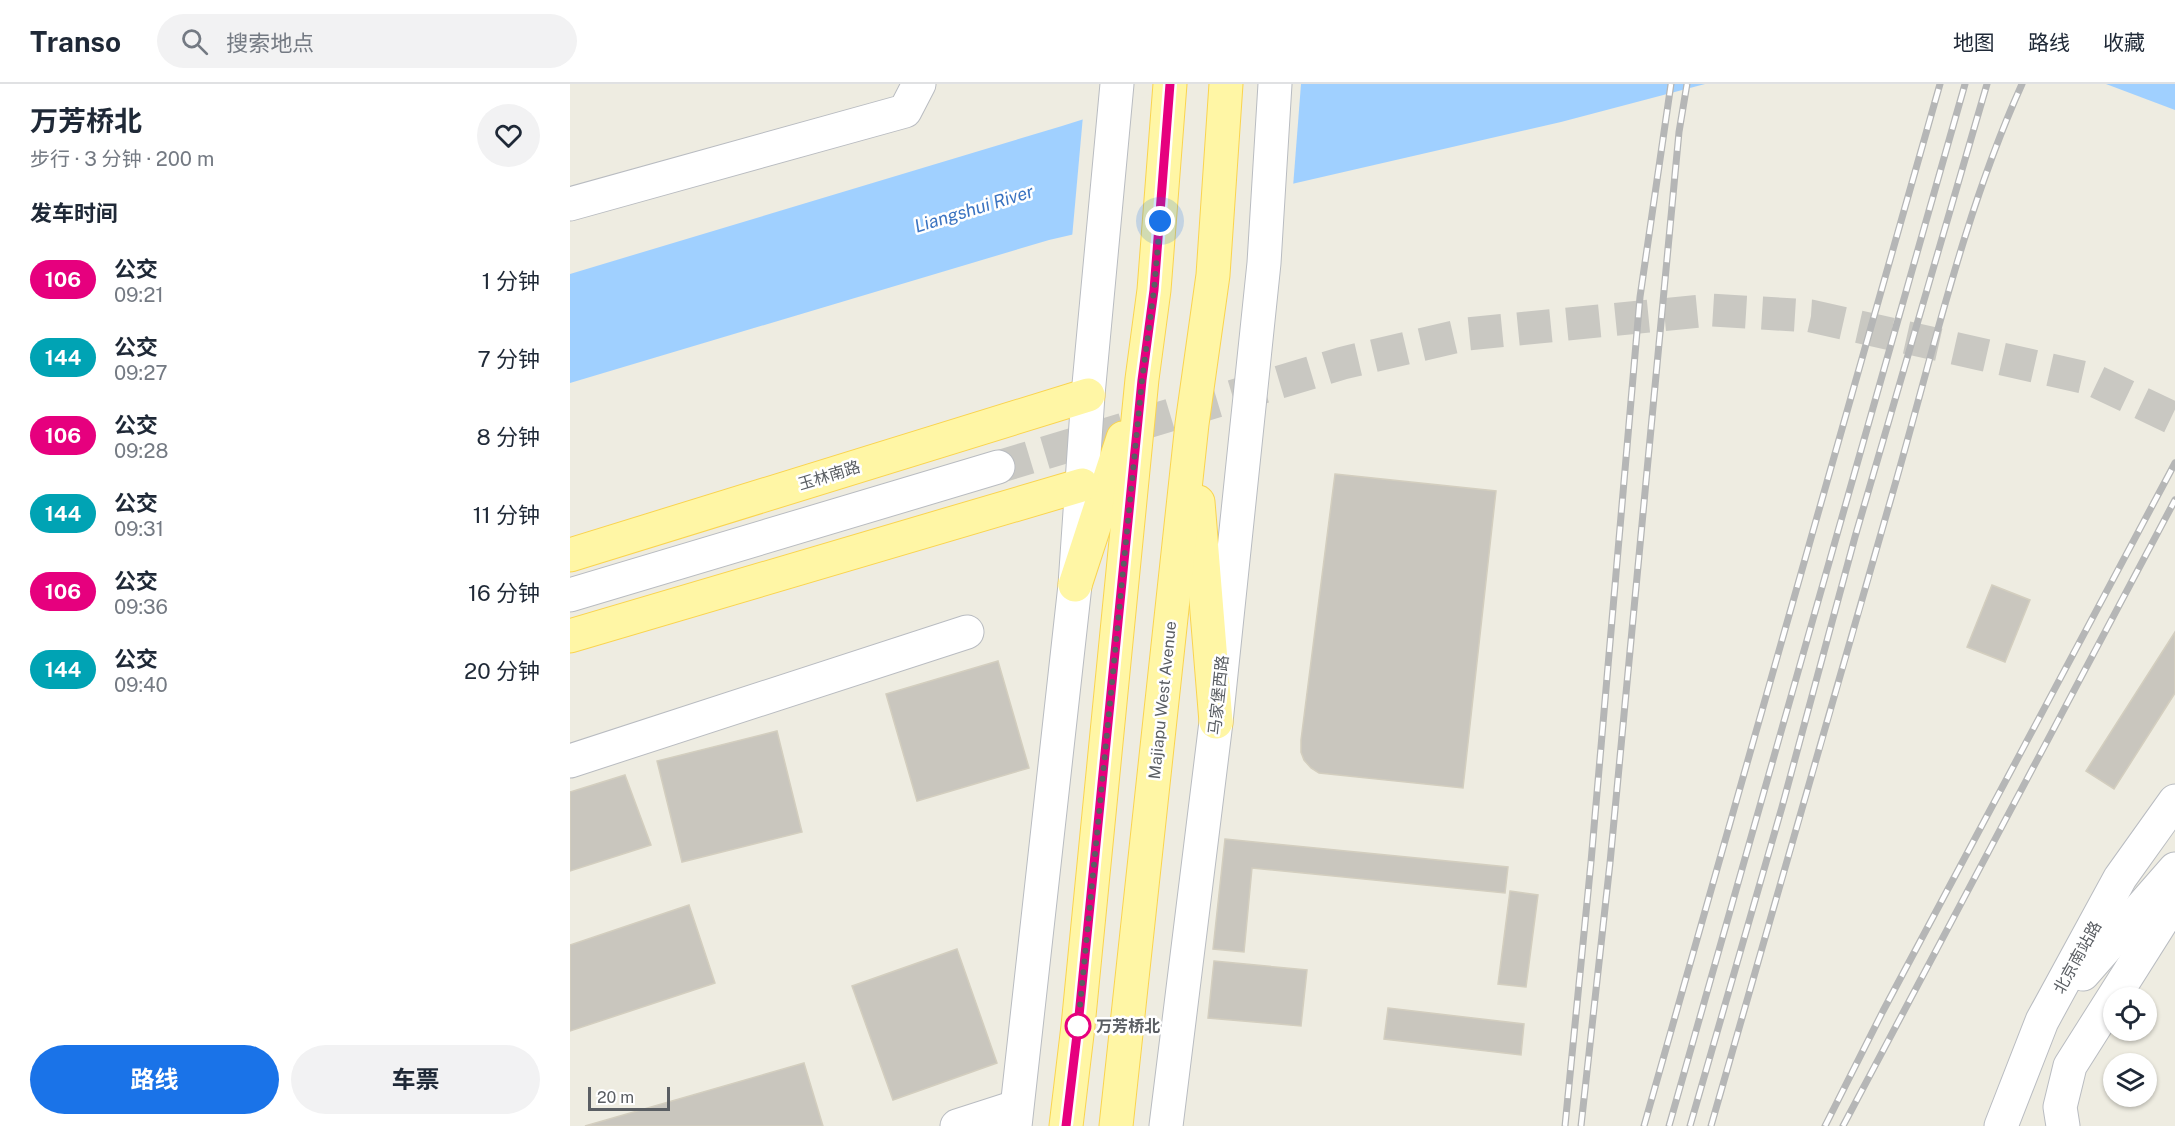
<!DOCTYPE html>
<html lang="zh">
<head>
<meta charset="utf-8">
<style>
	body { margin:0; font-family:"Public Sans","Noto Sans SC",sans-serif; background:#f2f2f3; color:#1f2937; height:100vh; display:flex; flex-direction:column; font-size:22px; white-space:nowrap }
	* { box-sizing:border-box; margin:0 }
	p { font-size:20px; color:#747a83 }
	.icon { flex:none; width:33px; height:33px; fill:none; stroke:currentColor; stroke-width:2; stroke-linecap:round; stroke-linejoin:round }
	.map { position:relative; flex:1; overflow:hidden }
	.panel { display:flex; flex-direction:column; background:#fff; width:570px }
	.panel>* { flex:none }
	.badge { padding:0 12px; border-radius:20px; font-size:21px; line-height:39px }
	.controls { position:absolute; left:1533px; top:903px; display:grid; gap:12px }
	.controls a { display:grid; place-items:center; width:54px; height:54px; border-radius:50%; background:#fff; box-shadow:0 2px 4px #0004; font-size:30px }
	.scale { position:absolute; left:18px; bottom:15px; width:82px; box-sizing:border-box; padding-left:6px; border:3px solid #5a5e63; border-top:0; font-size:16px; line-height:21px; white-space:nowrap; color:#5a5e63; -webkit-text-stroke:4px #fff; paint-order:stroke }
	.you { position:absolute; width:30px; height:30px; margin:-15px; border:4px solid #fff; border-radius:50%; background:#1a73e8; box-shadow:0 0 0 9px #1a73e833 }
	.map>.badge { position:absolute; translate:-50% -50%; box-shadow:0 0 0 3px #fff }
	h2 { padding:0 30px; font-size:22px; line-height:54px }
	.round { display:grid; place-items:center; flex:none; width:63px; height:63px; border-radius:32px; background:#f2f2f3 }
	.summary { display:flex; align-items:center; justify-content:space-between; height:102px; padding:0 30px }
	h1 { font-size:28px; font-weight:700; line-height:45px }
	.action { display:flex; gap:12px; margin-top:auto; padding:12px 30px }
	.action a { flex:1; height:69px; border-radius:36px; background:#1a73e8; color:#fff; font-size:24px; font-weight:700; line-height:69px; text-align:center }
	.action a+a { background:#f2f2f3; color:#1f2937 }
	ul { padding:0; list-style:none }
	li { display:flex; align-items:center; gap:18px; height:78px; padding:0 30px }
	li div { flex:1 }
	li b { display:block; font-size:22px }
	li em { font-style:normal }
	li .badge { min-width:66px; font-weight:700; text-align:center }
	header { display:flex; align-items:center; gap:36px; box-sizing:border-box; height:84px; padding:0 30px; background:#fff; border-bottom:2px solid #e0e1e3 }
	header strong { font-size:28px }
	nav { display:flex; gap:33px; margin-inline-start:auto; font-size:21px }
	.search { width:420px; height:54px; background:#f2f2f3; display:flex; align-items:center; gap:15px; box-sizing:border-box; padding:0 21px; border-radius:33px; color:#747a83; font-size:22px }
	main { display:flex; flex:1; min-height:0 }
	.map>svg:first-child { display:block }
	.water { fill:#a0d0ff }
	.pier { fill:#eeece1 }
	.building { fill:#c9c6be; stroke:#d3cebf; stroke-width:1.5 }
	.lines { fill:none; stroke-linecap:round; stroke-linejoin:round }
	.minor-tunnel { stroke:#c9c8c2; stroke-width:33; stroke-dasharray:33 16; stroke-linecap:butt }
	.minor-casing { stroke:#b9bcc1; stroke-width:35 }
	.major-casing { stroke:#fad44f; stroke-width:35 }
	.minor { stroke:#fff; stroke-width:33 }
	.major { stroke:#fff6a5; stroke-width:33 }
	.rail-casing { stroke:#b5b6b6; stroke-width:7 }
	.rail { stroke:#fff; stroke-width:4.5; stroke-dasharray:14; stroke-linecap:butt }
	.line-casing { stroke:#fff; stroke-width:14 }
	.line { stroke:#e6007e; stroke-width:9 }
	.walk { stroke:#5a5e63; stroke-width:6; stroke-dasharray:0 10.8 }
	.stop-dot { fill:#fff; stroke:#e6007e; stroke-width:3 }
	.labels { text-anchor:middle; stroke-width:5; stroke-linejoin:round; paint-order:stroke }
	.street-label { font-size:16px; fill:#5a5e63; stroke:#fff }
	.stop-label { font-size:16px; font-weight:bold; fill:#5a5e63; stroke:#fff; text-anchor:start }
	.water-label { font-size:18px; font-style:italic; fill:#3a73c1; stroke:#fff }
</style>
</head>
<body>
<header>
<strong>Transo</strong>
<div class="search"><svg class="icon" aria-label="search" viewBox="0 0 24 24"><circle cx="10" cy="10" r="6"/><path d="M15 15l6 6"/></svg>搜索地点</div>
<nav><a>地图</a><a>路线</a><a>收藏</a></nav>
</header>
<main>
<section class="panel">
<div class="summary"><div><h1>万芳桥北</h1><p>步行 · 3 分钟 · 200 m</p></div><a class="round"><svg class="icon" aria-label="heart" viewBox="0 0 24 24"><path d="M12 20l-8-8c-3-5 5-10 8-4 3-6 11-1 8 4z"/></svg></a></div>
<h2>发车时间</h2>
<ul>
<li><span class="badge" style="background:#e6007e;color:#fff">106</span><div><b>公交</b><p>09:21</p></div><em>1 分钟</em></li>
<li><span class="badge" style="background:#00a3b4;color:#fff">144</span><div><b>公交</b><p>09:27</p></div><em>7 分钟</em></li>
<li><span class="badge" style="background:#e6007e;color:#fff">106</span><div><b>公交</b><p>09:28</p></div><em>8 分钟</em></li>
<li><span class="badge" style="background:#00a3b4;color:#fff">144</span><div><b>公交</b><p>09:31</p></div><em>11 分钟</em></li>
<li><span class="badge" style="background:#e6007e;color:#fff">106</span><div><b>公交</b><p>09:36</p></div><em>16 分钟</em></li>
<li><span class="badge" style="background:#00a3b4;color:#fff">144</span><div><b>公交</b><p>09:40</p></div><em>20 分钟</em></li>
</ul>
<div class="action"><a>路线</a><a>车票</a></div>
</section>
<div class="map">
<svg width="1605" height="1042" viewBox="0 0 1605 1042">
	<rect width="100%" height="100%" fill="#eeece1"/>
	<!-- water -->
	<g class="water">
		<polygon points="625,0 1135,0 991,38 479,156 0,299 0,190 492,42"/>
		<polygon points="1536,0 1605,0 1605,26"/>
	</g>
	<!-- pier -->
	<polygon class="pier" points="615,0 731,0 723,103 502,154 513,32"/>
	<!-- building -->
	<g class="building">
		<polygon points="765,390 926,407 893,704 749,689 741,684 734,676 731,668 731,656"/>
		<polygon points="1422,501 1460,516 1435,578 1397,563"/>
		<polygon points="1605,548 1605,609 1544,705 1516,687"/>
		<polygon points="428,577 459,684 347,717 316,610"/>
		<polygon points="207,647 232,748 112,778 87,677"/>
		<polygon points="55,691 81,761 0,787 0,708"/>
		<polygon points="655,755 938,783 935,809 682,784 674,868 643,865"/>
		<polygon points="940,807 968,811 956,903 928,900"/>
		<polygon points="119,821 145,899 0,947 0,861"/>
		<polygon points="387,865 427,979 323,1016 282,902"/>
		<polygon points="644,877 737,886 731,942 638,934"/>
		<polygon points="818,924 954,940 951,971 814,955"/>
		<polygon points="234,979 253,1042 15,1042"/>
	</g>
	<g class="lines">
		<!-- minor-tunnel -->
		<polyline class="minor-tunnel" points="428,383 773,279 897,250 1141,226 1241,232 1521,295 1605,335"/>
		<defs>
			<g id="minor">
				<polyline points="0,120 335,27 349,0"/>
				<polyline points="0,511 428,383"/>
				<polyline points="0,677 397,548"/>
				<polyline points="1513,890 1605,785"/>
				<polyline points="387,1042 446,1023"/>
				<polyline points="445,1042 505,501 518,311 547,0"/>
				<polyline points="596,1042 646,638 694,179 705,0"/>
				<polyline points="1431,1042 1472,937 1550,794 1605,717"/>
				<polyline points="1493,1042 1490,1023 1500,982 1605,816"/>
			</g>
			<g id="major">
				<polyline points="628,418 646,638"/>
				<polyline points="0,471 518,311"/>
				<polyline points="505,501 553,354"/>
				<polyline points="0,552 512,401"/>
				<polyline points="496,1042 508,942 572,295 584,206 600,0"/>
				<polyline points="546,1042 622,340 643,191 656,0"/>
			</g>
		</defs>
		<!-- minor casing -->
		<use href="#minor" class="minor-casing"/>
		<!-- major casing -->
		<use href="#major" class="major-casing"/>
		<!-- minor -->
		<use href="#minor" class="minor"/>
		<!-- major -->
		<use href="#major" class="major"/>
		<defs>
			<g id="rail">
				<polyline points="995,1042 1021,778 1070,213 1101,0"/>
				<polyline points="1011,1042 1040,779 1109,48 1117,0"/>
				<polyline points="1074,1042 1370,0"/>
				<polyline points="1099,1042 1395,0"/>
				<polyline points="1120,1042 1212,723 1285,453 1417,0"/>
				<path d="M1141,1042C1201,832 1262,622 1322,411C1362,273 1393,131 1452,0"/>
				<polyline points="1255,1042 1313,927 1605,379"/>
				<polyline points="1273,1042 1605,416"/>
			</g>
		</defs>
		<!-- rail casing -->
		<use href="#rail" class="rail-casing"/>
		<!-- rail -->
		<use href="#rail" class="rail"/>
	</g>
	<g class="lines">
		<defs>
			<polyline id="line" points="496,1042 508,942 572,296 584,206 600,0"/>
		</defs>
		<!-- line casing -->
		<use href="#line" class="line-casing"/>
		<!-- line -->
		<use href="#line" class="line"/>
		<!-- walk -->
		<polyline class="walk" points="508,942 572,296 584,206 590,137"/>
	</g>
	<!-- markers -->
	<circle class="stop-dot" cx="508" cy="942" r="12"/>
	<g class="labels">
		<!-- street labels -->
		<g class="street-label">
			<text transform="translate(259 391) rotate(-17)" y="6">玉林南路</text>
			<text transform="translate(648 611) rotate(-84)" y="6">马家堡西路</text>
			<text transform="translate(592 616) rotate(-84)" y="6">Majiapu West Avenue</text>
			<text transform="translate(1507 873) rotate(-61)" y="6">北京南站路</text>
		</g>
		<!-- stop labels -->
		<g class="stop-label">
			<text x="526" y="948">万芳桥北</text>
		</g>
		<!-- water labels -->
		<g class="water-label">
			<text transform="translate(404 125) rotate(-17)" y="6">Liangshui River</text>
		</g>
	</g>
</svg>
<div class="controls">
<a><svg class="icon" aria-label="locate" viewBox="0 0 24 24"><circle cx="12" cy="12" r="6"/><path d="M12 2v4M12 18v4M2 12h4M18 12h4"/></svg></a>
<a><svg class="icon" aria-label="layers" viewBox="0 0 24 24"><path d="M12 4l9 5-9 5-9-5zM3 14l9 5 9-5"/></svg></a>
</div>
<div class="scale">20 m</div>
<div class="you" style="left:590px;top:137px"></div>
</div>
</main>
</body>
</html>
